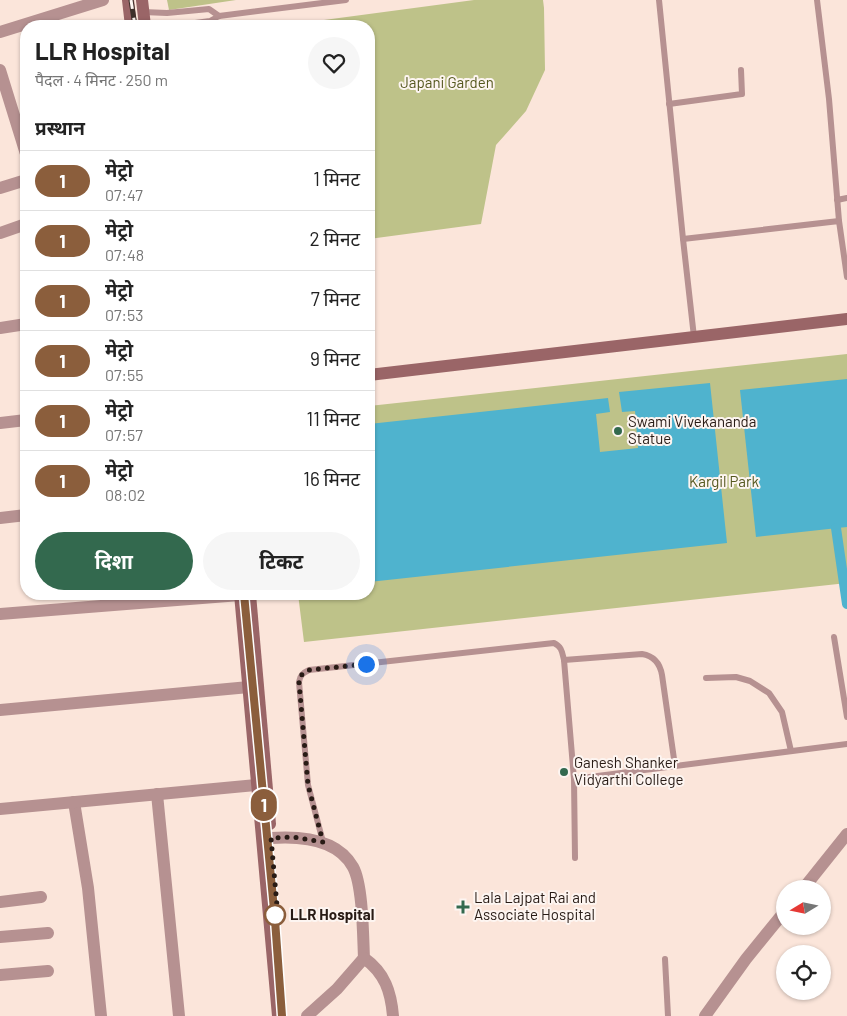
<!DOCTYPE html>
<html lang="hi">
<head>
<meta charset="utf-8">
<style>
	body { margin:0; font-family:Barlow,"Noto Sans Devanagari",sans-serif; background:#f6f6f6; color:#222; height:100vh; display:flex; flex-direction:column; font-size:19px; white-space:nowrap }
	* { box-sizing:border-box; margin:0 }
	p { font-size:16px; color:#767676 }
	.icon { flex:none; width:28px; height:28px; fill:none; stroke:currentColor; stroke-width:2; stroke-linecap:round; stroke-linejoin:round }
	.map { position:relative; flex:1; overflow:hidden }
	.drawer { position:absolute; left:20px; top:20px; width:355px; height:580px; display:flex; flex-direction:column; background:#fff; border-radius:20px; box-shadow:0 1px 4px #0004 }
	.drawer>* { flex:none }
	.badge { padding:0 10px; border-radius:16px; font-size:18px; line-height:32px }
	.needle { width:32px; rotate:260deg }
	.buttons { position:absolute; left:776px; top:880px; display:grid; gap:10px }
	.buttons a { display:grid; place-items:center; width:55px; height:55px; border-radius:50%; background:#fff; box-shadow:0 1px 4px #0004; font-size:25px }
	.you { position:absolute; width:25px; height:25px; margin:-12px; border:4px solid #fff; border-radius:50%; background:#1a73e8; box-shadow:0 0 0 8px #1a73e833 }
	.map>.badge { position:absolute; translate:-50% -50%; box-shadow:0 0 0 2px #fff }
	h2 { padding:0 15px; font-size:19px; line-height:45px }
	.round { display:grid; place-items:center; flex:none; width:52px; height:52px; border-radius:26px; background:#f6f6f6 }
	.overview { display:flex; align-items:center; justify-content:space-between; height:85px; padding:0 15px }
	h1 { font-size:24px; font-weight:700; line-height:38px }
	.action { display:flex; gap:10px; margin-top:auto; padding:10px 15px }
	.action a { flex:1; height:58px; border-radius:30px; background:#33694e; color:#fff; font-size:20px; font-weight:700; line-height:58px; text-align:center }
	.action a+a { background:#f6f6f6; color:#222 }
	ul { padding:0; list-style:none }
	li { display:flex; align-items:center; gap:15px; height:60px; padding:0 15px; border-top:1px solid #e0e0e0 }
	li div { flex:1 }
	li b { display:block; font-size:19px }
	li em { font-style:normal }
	li .badge { min-width:55px; font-weight:700; text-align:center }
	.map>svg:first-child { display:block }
	.green { fill:#bec289 }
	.water { fill:#4fb3ce }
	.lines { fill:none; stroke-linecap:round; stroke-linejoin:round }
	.canal { stroke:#4fb3ce; stroke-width:10 }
	.lane { stroke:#b69191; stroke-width:6 }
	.street { stroke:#b69191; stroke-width:12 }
	.secondary { stroke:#9a6567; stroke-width:12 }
	.rail-casing { stroke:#3e302a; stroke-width:5 }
	.rail { stroke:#fdf5f1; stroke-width:3; stroke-dasharray:9; stroke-linecap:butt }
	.line-casing { stroke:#fff; stroke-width:11 }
	.line { stroke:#8b5e3c; stroke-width:8 }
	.walk { stroke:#281b15; stroke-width:5; stroke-dasharray:0 9 }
	.poi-dot { fill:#33694e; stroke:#fdf5f1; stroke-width:2 }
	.stop-dot { fill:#fff; stroke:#8b5e3c; stroke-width:2.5 }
	.labels { text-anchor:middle; stroke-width:4; stroke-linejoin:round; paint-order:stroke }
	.park-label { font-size:15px; fill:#55581f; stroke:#fdf5f1 }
	.poi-label { font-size:15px; fill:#281b15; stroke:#fdf5f1; text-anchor:start }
	.stop-label { font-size:15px; font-weight:bold; fill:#281b15; stroke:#fdf5f1; text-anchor:start }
</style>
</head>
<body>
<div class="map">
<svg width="847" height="1016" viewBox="0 0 847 1016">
	<rect width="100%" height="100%" fill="#fbe5da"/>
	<!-- green -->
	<g class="green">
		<polygon points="167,0 236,0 169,10"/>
		<polygon points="474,0 543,0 544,8 545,70 526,111 496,145 481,224 369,239 369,26 279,26"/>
		<polygon points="847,354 847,583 304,642 298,594 369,594 369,406"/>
	</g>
	<!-- water -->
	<g class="water">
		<polygon points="847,379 847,527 756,537 740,390"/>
		<polygon points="710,383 727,543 369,582 369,424 608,398 610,412 596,414 600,452 638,448 635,411 622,412 619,392"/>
	</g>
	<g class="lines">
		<!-- canal -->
		<polyline class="canal" points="836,528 847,604"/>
		<!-- lane -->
		<g class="lane">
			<polyline points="659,0 683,239 694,337"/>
			<polyline points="817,0 829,99 839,221"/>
			<polyline points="143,12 167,13 209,9 219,16"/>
			<polyline points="173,26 210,21 219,16 346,0"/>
			<polyline points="669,104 742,94 741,70"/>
			<polyline points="837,200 847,198"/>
			<polyline points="683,239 839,221 847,277"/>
			<polyline points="834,637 847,717"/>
			<path d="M564,660L642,654C654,656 660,663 662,675L675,766"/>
			<polyline points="706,678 736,677 750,681 769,693 782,712 791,751"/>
			<polyline points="574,779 847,744"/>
			<path d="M323,842L308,785L299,682C300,675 303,673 309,670L554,643C562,647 562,652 564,660L574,779L575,858"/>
			<polyline points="665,959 668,1016"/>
		</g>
		<!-- street -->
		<g class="street">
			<polyline points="0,32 103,0"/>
			<polyline points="0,70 26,154"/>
			<polyline points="0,188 26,180"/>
			<polyline points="0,233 26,224"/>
			<polyline points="0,328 26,324"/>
			<polyline points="0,423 26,420"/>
			<polyline points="0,518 26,515"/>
			<polyline points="0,614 240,595"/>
			<polyline points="0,710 249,687"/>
			<polyline points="157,794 179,1016"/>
			<polyline points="74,802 88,888 101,1016"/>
			<polyline points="0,809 257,785"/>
			<path d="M271,838C300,836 337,838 353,867C363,885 363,937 364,958C385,973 391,992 393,1016"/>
			<polyline points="803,889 847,834"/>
			<polyline points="0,902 41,897"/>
			<polyline points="0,937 48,933"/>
			<polyline points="0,975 48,971"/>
			<polyline points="307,1016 337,989 364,958"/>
			<polyline points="705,1016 746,959 785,911"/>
		</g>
		<!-- secondary -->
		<g class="secondary">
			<polyline points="128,0 131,26"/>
			<polyline points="142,0 145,26"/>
			<polyline points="369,375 847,319"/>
			<polyline points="240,594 278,1016"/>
			<polyline points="250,594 270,824"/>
		</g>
		<defs>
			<g id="rail">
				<polyline points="131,0 135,26"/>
				<polyline points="244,594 275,920 282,1016"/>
			</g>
		</defs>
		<!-- rail casing -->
		<use href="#rail" class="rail-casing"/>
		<!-- rail -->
		<use href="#rail" class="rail"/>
	</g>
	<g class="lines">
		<defs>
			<polyline id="line" points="244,594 275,920 282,1016"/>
		</defs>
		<!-- line casing -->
		<use href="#line" class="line-casing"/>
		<!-- line -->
		<use href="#line" class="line"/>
		<!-- walk -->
		<polyline class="walk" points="275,915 278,917 271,838 293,837 323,842 308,785 299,682 300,676 309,670 366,664"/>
	</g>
	<!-- markers -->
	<g class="poi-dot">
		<circle cx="618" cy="431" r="5"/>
		<circle cx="564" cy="772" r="5"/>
		<path d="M460.5 899.5h5v5h5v5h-5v5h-5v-5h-5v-5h5z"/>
	</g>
	<circle class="stop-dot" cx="275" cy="915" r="10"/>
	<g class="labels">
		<!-- park labels -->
		<g class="park-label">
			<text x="447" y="88">Japani Garden</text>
			<text x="724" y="487">Kargil Park</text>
		</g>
		<!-- poi labels -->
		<g class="poi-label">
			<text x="628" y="427">Swami Vivekananda<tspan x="628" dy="17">Statue</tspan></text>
			<text x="574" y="768">Ganesh Shanker<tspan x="574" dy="17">Vidyarthi College</tspan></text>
			<text x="474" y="903">Lala Lajpat Rai and<tspan x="474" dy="17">Associate Hospital</tspan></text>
		</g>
		<!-- stop labels -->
		<g class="stop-label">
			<text x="290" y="920">LLR Hospital</text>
		</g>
	</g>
</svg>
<div class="buttons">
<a><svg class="needle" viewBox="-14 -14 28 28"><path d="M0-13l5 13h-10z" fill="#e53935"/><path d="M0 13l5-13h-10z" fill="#767676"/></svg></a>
<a><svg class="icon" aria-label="locate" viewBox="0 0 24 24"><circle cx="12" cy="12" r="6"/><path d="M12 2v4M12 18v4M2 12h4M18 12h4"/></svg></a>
</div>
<div class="you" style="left:366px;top:664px"></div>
<b class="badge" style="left:264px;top:805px;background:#8b5e3c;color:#fff">1</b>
<section class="drawer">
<div class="overview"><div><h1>LLR Hospital</h1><p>पैदल · 4 मिनट · 250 m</p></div><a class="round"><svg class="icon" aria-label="heart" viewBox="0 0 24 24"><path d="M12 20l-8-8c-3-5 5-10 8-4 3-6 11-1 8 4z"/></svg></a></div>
<h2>प्रस्थान</h2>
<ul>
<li><span class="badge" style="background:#8b5e3c;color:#fff">1</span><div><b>मेट्रो</b><p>07:47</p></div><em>1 मिनट</em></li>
<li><span class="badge" style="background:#8b5e3c;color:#fff">1</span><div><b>मेट्रो</b><p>07:48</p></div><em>2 मिनट</em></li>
<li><span class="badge" style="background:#8b5e3c;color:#fff">1</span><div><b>मेट्रो</b><p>07:53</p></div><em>7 मिनट</em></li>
<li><span class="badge" style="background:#8b5e3c;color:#fff">1</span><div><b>मेट्रो</b><p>07:55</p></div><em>9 मिनट</em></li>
<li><span class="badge" style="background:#8b5e3c;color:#fff">1</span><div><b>मेट्रो</b><p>07:57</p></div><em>11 मिनट</em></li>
<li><span class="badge" style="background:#8b5e3c;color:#fff">1</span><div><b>मेट्रो</b><p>08:02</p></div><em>16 मिनट</em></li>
</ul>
<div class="action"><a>दिशा</a><a>टिकट</a></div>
</section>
</div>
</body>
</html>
